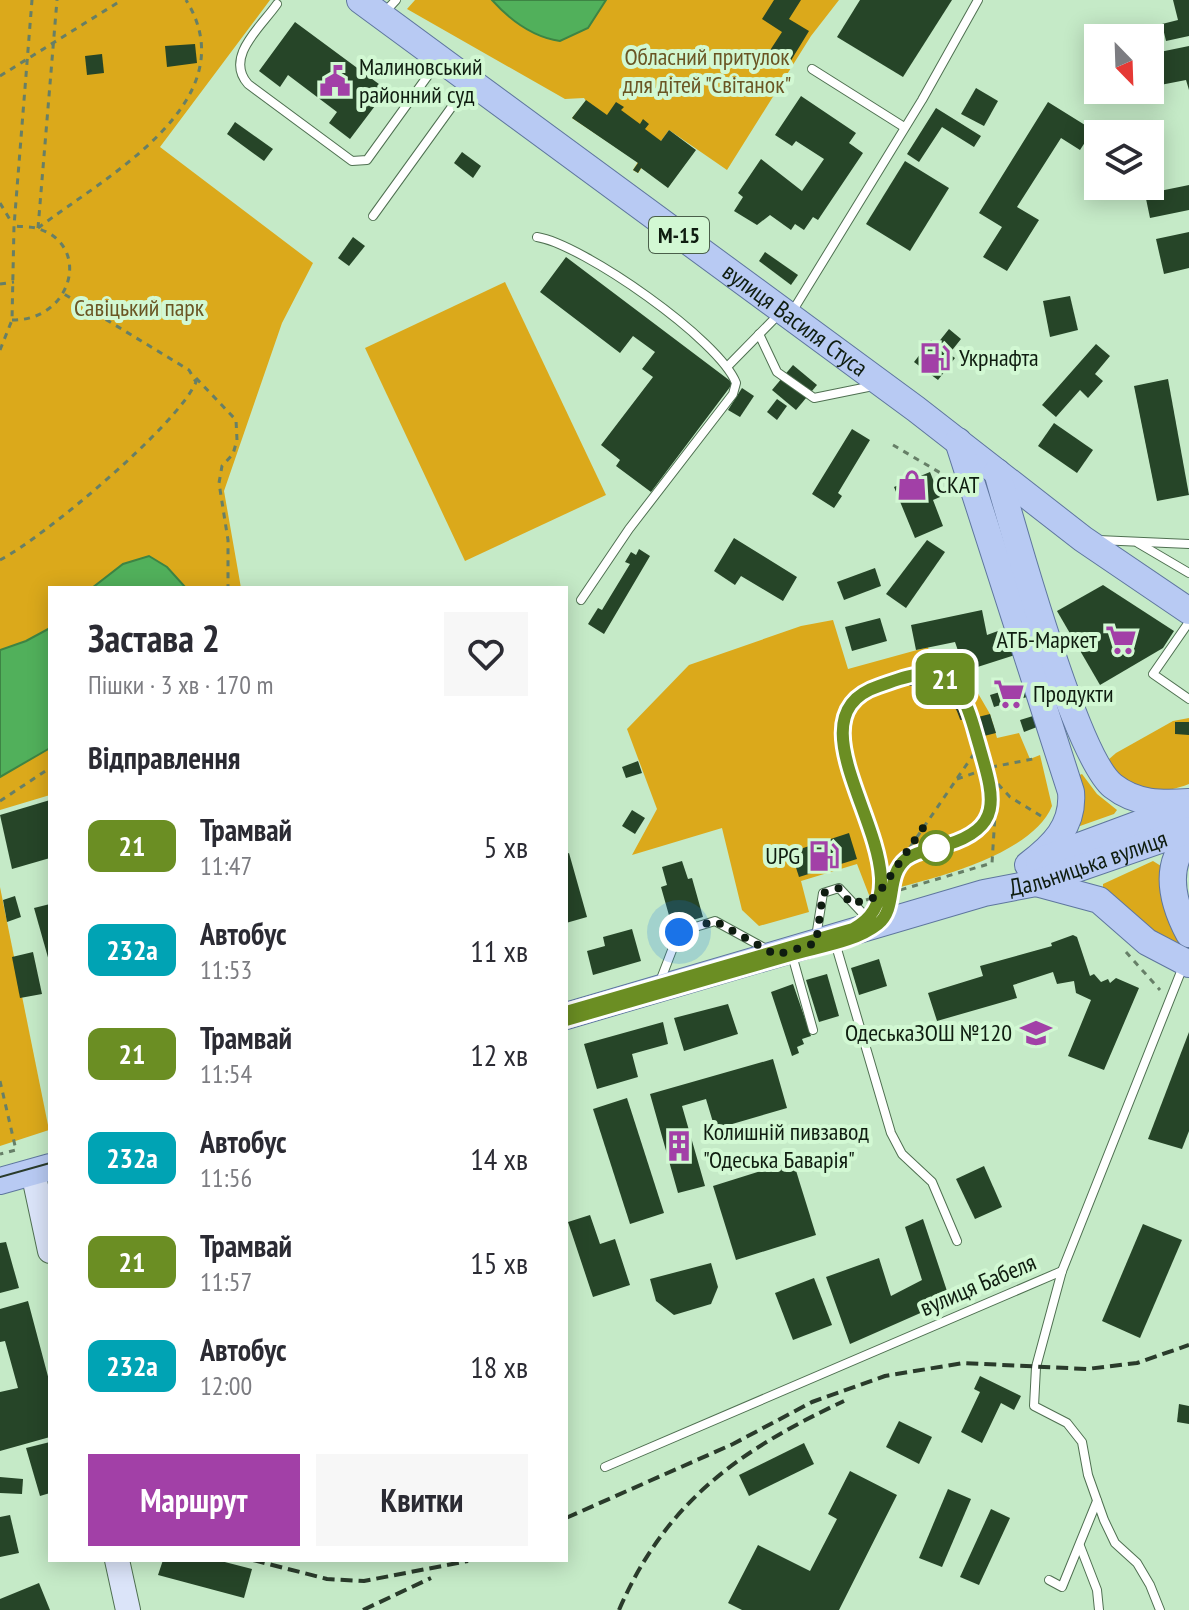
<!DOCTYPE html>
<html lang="uk">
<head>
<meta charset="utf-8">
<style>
	body { margin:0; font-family:"PT Sans Narrow",sans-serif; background:#f7f7f7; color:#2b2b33; height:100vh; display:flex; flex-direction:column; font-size:30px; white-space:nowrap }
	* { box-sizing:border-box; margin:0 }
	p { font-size:26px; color:#7c7c81 }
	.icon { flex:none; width:44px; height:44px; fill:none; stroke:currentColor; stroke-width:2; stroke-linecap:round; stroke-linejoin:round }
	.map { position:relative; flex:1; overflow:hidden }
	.sheet { position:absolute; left:48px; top:586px; width:520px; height:976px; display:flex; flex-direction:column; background:#fff; border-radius:0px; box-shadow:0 4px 20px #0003 }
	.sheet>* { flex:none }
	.badge { padding:0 16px; border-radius:12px; font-size:28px; line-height:52px }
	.needle { width:52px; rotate:157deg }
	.controls { position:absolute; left:1084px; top:24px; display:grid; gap:16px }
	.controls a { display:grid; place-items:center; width:80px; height:80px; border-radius:0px; background:#fff; box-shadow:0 4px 20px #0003; font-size:40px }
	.you { position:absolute; width:40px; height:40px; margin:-20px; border:6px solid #fff; border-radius:50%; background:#1a73e8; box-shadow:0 0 0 12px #1a73e833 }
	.map>.badge { position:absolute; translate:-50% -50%; box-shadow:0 0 0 4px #fff }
	h2 { padding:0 40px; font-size:30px; line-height:72px }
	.round { display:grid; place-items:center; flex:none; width:84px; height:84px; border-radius:0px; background:#f7f7f7 }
	.headline { display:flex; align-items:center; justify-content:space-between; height:136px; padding:0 40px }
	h1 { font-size:38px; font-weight:800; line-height:60px }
	.primary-button { display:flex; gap:16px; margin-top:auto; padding:16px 40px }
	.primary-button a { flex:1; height:92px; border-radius:0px; background:#a240a7; color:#fff; font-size:32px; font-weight:800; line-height:92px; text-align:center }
	.primary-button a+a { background:#f7f7f7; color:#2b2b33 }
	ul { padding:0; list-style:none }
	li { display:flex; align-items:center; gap:24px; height:104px; padding:0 40px }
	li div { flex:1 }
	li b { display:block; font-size:30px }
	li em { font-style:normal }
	li .badge { min-width:88px; font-weight:700; text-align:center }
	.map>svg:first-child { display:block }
	.green { fill:#dba91b }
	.water { fill:#51b05b; stroke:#3d8444; stroke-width:2 }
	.building { fill:#264528 }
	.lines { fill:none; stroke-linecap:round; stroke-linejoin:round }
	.service-casing { stroke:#4f7051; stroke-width:10 }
	.secondary-casing { stroke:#4f7051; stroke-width:26 }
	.primary-casing { stroke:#5e769e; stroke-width:28 }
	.path { stroke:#667f67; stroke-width:3; stroke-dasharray:6 6; stroke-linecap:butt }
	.service { stroke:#fff; stroke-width:8 }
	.secondary { stroke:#dbe4f9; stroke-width:24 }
	.primary { stroke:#b8caf3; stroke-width:26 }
	.tram { stroke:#2a3b2b; stroke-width:2 }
	.rail { stroke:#2a3b2b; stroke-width:4; stroke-dasharray:12 6; stroke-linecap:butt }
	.line-casing { stroke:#fff; stroke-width:18 }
	.line { stroke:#6b8e23; stroke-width:12 }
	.walk { stroke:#0f1d10; stroke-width:8; stroke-dasharray:0 14.4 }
	.stop-dot { fill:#fff; stroke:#6b8e23; stroke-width:4 }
	.labels { text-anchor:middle; stroke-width:8; stroke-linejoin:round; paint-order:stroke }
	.shield { fill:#d2f8d3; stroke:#4a5f4a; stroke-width:2 }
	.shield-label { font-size:22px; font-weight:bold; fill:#0f1d10 }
	.park-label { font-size:24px; fill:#6a5523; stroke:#d2f8d3 }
	.poi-label { font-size:24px; fill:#0f1d10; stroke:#d2f8d3; text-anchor:start }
	.street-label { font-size:24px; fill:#0f1d10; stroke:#d2f8d3 }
</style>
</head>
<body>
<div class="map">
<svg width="1189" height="1610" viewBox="0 0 1189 1610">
	<rect width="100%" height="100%" fill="#c5eac7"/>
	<!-- green -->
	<g class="green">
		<polygon points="0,0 270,0 160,147 313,263 282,323 224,491 241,588 50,588 50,795 0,810"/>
		<polygon points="415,0 839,0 811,36 727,170 669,130 638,173 633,170 638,162 572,118 586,101 584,98 565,99 407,9"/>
		<polygon points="505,282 606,495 465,561 365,348"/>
		<path d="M833,620L848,669L928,647L933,669L953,676L965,671L990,714L997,738L1019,733L1030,759L1040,755L1052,806C1030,859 919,882 869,895L857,864L801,881L809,912L759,926L742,910L722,828L632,855L657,809L627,729L689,665L801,626Z"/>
		<path d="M1189,718V784C1152,798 1130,792 1108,760L1116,753L1173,721Z"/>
		<polygon points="1082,774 1097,794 1117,810 1114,814 1080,826 1075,777"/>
		<polygon points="1153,861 1161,866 1172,926 1182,948 1177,952 1103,888 1103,884"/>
		<polygon points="0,887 49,1130 0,1146"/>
	</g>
	<!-- water -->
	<g class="water">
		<path d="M492,0H606L588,28L560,41C533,37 510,20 492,0Z"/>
		<polygon points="149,556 167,567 186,588 92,588 123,564"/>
		<polygon points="50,628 50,748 0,777 0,650 26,641"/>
	</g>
	<!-- building -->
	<g class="building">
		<polygon points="774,0 801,0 789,19 809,31 787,67 767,55 782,32 762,19"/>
		<polygon points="860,0 952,0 903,77 837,37"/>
		<polygon points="1173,0 1189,0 1189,36 1166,41 1162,24 1178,20"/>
		<polygon points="295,22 387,90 350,139 329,123 337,112 288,75 280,87 259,71"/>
		<polygon points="195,44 197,63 167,67 165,46"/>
		<polygon points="1189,46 1189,90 1186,80 1150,87 1150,54"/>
		<polygon points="102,54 104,73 87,75 85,56"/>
		<polygon points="976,88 998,101 984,126 961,114"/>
		<polygon points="801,96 856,133 849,143 863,153 818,220 813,217 804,230 795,224 791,230 770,215 757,225 734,211 743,197 738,193 761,159 802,191 824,159 796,141 792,146 775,135"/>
		<polygon points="586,100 607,115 616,102 624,107 621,110 640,124 643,119 649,124 645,129 661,141 669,130 696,150 668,188 641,168 638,173 633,170 638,163 572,118"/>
		<polygon points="1048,102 1093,130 1080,150 1061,138 1017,207 1039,220 1007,271 983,257 1002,227 979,213"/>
		<polygon points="936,108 981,136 974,147 942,127 919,162 907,154"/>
		<polygon points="235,122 273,149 264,161 227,134"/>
		<polygon points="462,152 481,166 473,178 454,163"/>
		<polygon points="905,161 949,188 910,251 866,224"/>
		<polygon points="1189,185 1189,210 1150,218 1145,194"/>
		<polygon points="1189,232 1189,268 1164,274 1156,239"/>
		<polygon points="353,237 365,246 349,266 338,258"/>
		<polygon points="765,252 798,275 791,285 759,261"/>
		<polygon points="566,257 733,383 651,492 616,466 620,460 601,445 653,377 642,369 655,352 633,336 620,353 540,292"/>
		<polygon points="1070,296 1078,330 1050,337 1043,301"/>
		<polygon points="949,329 961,339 949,354 955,358 938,380 914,362 931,340 937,344"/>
		<polygon points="1096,344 1110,356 1095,374 1103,381 1088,398 1080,390 1056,417 1042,405"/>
		<polygon points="793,365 817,385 796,410 772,390"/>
		<polygon points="1168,379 1189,495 1157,501 1134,386"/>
		<polygon points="742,388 754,396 740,417 728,410"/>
		<polygon points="777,399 787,406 777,420 767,412"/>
		<polygon points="1054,423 1093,450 1077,473 1038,446"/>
		<polygon points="852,429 870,440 838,493 842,496 834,508 812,494"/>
		<polygon points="930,472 940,497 933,500 943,526 915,538 894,487"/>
		<polygon points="734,538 797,577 783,601 741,576 735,585 714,571"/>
		<polygon points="927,540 945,552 906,608 886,594"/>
		<polygon points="639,549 650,556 604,634 588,624 598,608 602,610 630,564 625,562 631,552 636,555"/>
		<polygon points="875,568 881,586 844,600 837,582"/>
		<polygon points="1103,585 1174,631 1163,648 1100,685 1057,611"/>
		<polygon points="982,610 987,635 1006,628 1015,655 965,671 955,642 916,650 911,625"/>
		<polygon points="880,618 887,641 852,651 845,627"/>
		<polygon points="1023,685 1027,697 994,707 990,695"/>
		<polygon points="990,714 996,733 984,736 978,717"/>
		<polygon points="1033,716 1037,727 1024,732 1020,720"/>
		<polygon points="1175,722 1189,722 1189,735 1175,734"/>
		<polygon points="638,761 642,773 626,778 622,767"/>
		<polygon points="50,800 50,858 12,869 0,815"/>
		<polygon points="632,810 645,818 635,834 622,826"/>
		<polygon points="849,833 857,859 799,877 791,852"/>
		<polygon points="569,853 587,917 566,923 566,854"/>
		<polygon points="682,861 688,879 692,878 703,917 672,926 661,887 667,885 662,867"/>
		<polygon points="15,896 21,917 7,922 3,900"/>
		<polygon points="50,904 50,960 49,961 34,908"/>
		<polygon points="632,929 641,961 593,975 587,951 605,946 603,937"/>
		<polygon points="1073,935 1077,937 1090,976 1094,974 1101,982 1108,979 1110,983 1116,978 1139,988 1104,1070 1068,1056 1091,1000 1076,993 1074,981 1057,984 1053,972 1013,985 1017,998 937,1021 928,993 983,976 980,966 1052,946 1051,943"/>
		<polygon points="33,952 42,994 20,998 12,957"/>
		<polygon points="879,959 887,986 859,995 851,968"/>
		<polygon points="827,974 839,1016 819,1022 806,980"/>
		<polygon points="793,984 811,1036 802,1039 804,1044 797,1047 799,1053 792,1056 771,992"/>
		<polygon points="728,1004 738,1034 684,1051 674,1018"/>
		<polygon points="663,1022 668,1044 632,1054 638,1077 597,1089 584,1044"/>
		<polygon points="1189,1032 1189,1131 1182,1149 1148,1139"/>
		<polygon points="773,1059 787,1108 715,1129 706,1099 682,1106 705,1186 678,1193 650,1094"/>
		<polygon points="627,1098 664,1213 630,1224 593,1109"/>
		<polygon points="793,1161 816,1235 736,1260 713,1186"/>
		<polygon points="984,1166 1002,1207 975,1219 956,1179"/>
		<polygon points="590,1215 600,1244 615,1239 630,1285 593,1297 568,1222"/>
		<polygon points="923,1219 950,1300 850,1344 826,1277 879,1258 891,1296 922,1280 905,1227"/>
		<polygon points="1143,1224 1182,1240 1140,1338 1102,1321"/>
		<polygon points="6,1242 19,1288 0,1293 0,1243"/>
		<polygon points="711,1263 718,1287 711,1304 674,1315 656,1301 650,1279"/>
		<polygon points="814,1278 832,1325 793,1340 775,1293"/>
		<polygon points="28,1301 50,1384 50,1437 0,1451 0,1392 18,1388 5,1341 0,1342 0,1309"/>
		<polygon points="980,1376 1021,1396 1014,1410 1001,1403 982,1443 961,1432 980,1392 974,1389"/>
		<polygon points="1179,1404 1189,1406 1189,1424 1177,1422"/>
		<polygon points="899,1421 932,1437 919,1464 886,1447"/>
		<polygon points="50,1442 50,1493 40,1496 26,1448"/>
		<polygon points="804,1443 814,1464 749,1496 739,1475"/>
		<polygon points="850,1471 897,1495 839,1610 742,1610 728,1603 758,1545 810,1571 837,1519 828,1514"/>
		<polygon points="0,1477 23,1479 22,1494 0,1493"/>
		<polygon points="948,1489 971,1499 942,1567 919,1558"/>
		<polygon points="991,1509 1010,1518 979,1585 960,1577"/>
		<polygon points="10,1515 19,1553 0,1557 0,1517"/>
		<polygon points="163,1560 217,1560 252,1569 244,1598 158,1575"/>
		<polygon points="39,1583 50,1610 0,1610 0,1599"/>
	</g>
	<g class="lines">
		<defs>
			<g id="service">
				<path d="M277,4C261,27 224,57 248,84L352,161L367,160L437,63"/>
				<polyline points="383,14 396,0"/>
				<polyline points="812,69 904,127"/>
				<polyline points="373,216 469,83"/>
				<path d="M537,237C582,244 720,340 736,383L733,394L629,529L581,600"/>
				<polyline points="792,312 922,100 978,0"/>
				<polyline points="759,334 777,372 814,398 873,386"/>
				<polyline points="727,367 780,313"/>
				<polyline points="1098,540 1189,544"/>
				<polyline points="1138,543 1189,573"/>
				<polyline points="1189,622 1153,674 1189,699"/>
				<polyline points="816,937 823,893 839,888 869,920"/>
				<polyline points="834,939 891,1133 902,1154 932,1182 957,1241"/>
				<polyline points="792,955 813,1030"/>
				<polyline points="659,984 679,932 715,921 768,950"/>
				<polyline points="605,1467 1062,1271"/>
				<polyline points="1080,1546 1097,1590 1099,1610"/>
				<polyline points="1049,1580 1062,1587 1097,1501"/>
				<polyline points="1160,1610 1150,1585 1137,1563 1115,1543 1104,1520 1088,1475 1082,1442 1067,1423 1034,1406 1036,1367 1062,1271 1184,964"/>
			</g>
			<g id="secondary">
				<polyline points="33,1172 50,1251"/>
				<polyline points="117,1560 128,1610"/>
			</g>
			<g id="primary">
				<path id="s1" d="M360,0L916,409L1083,539L1189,611"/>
				<path d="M958,441L1071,792C1074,826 1053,846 1028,865"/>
				<path d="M997,472C1013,528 1076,757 1113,786C1136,804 1161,804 1189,802"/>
				<path d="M1189,838C1163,866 1172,902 1189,934"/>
				<polyline points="1039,861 1182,808"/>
				<polyline points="1036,883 1099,900 1147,942 1189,964"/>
				<path id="s2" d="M566,1016L984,893L1036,883L1189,830"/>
				<polyline points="0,1181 50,1167"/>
			</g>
		</defs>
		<!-- service casing -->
		<use href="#service" class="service-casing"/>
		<!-- secondary casing -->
		<use href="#secondary" class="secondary-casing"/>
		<!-- primary casing -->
		<use href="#primary" class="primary-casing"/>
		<!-- path -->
		<g class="path">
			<polyline points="0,76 122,0"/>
			<polyline points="0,203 12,223"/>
			<path d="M38,228C105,177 249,101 186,0"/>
			<polyline points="38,228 57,0"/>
			<polyline points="0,284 14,282"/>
			<path d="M12,320C72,321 92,246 39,229C31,226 22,227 14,226"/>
			<polyline points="0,350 12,320 14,226 32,0"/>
			<polyline points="196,378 236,420 237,440 233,454 222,466 219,483 228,540 228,588"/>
			<polyline points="893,445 949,478"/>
			<path d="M0,560C44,537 177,426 196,382L189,370L64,294"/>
			<polyline points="957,779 992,767 1038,758"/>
			<polyline points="998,784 1010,797 1046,819"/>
			<polyline points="0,801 50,768"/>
			<polyline points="876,897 982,742"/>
			<polyline points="866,900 992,863 997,783 983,740"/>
			<polyline points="1126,952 1160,990"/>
			<polyline points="0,1081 16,1150 0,1154"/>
		</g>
		<!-- service -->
		<use href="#service" class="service"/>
		<!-- secondary -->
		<use href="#secondary" class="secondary"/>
		<!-- primary -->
		<use href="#primary" class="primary"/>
		<!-- tram -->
		<g class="tram">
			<path d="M910,685C935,684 954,695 961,719"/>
			<path d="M566,1012L853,929C945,881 772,722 879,686C894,681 910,674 926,674C964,675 970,716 979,745C993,795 1006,827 946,845C933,849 917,851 906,859C885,876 898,908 878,924C855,943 815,947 787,956C713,977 640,999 566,1020"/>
			<polyline points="0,1177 50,1163"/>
		</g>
		<!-- rail -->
		<g class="rail">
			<polyline points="566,1518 733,1444 812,1402 885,1376 963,1363 1087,1369 1137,1363 1189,1345"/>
			<polyline points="253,1560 327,1579 364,1581 468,1561"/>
			<polyline points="363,1610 431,1578"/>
			<path d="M619,1610C666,1501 740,1450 844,1401"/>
		</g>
	</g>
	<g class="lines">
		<defs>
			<path id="line" d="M566,1012L853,929C945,881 772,721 879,686C894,681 910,674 926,674C964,674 970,716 979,745C993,795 1006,827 946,845C933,849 917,851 906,859C885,876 898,908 878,924C854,943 815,947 787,956C713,977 640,999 566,1020"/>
		</defs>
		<!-- line casing -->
		<use href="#line" class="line-casing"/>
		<!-- line -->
		<use href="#line" class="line"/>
		<!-- walk -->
		<polyline class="walk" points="679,932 715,921 776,955 816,943 823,893 839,888 851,904 876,897 923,828 936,848"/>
	</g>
	<!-- icons -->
	<defs>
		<symbol id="civic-bare" viewBox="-9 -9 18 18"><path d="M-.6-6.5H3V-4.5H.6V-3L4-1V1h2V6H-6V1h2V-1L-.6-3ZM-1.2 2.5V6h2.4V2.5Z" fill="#a240a7" stroke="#d2f8d3" stroke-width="2.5" paint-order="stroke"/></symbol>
		<symbol id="fuel-bare" viewBox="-9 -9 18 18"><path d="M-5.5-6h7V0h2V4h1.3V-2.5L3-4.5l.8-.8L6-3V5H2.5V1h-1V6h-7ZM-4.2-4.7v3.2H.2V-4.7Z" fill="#a240a7" stroke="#d2f8d3" stroke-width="2.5" paint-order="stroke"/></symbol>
		<symbol id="shop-bare" viewBox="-9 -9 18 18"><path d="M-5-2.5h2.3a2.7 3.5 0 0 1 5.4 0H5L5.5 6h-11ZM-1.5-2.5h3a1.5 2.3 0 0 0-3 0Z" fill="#a240a7" stroke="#d2f8d3" stroke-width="2.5" paint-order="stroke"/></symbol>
		<symbol id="supermarket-bare" viewBox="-9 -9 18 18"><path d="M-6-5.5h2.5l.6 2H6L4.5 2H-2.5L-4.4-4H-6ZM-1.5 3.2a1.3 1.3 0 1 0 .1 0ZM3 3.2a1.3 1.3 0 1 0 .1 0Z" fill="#a240a7" stroke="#d2f8d3" stroke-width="2.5" paint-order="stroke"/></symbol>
		<symbol id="school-bare" viewBox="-9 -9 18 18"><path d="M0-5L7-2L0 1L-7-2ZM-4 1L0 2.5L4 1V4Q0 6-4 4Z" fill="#a240a7" stroke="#d2f8d3" stroke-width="2.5" paint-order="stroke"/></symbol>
		<symbol id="building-bare" viewBox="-9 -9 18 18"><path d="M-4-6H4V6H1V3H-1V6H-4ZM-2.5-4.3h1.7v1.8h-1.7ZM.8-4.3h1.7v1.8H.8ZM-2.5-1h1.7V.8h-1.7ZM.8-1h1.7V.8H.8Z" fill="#a240a7" stroke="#d2f8d3" stroke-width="2.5" paint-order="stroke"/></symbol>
	</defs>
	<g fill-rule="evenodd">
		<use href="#civic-bare" x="313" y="59" width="44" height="44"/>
		<use href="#fuel-bare" x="913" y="336" width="44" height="44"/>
		<use href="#shop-bare" x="890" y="463" width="44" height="44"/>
		<use href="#supermarket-bare" x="1099" y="618" width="44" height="44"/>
		<use href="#supermarket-bare" x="987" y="672" width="44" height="44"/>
		<use href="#fuel-bare" x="802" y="834" width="44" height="44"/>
		<use href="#school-bare" x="1014" y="1011" width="44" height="44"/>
		<use href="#building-bare" x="657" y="1124" width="44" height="44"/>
	</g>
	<!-- markers -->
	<circle class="stop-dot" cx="936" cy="848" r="16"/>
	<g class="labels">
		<!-- shield labels -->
		<rect class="shield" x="649" y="217" width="60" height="36" rx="6"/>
		<g class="shield-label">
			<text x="679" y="243">М-15</text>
		</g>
		<!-- park labels -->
		<g class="park-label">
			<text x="707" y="65">Обласний притулок<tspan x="707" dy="28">для дітей "Світанок"</tspan></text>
			<text x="139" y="316">Савіцький парк</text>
		</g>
		<!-- poi labels -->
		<g class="poi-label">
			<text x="359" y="75">Малиновський<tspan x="359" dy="28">районний суд</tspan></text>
			<text x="959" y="366">Укрнафта</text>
			<text x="936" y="493">СКАТ</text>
			<text x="1097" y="648" text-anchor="end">АТБ-Маркет</text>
			<text x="1033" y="702">Продукти</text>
			<text x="800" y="864" text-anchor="end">UPG</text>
			<text x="1012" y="1041" text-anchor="end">ОдеськаЗОШ №120</text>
			<text x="703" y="1140">Колишній пивзавод<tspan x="703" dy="28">"Одеська Баварія"</tspan></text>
		</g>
		<!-- street labels -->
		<g class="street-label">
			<text dy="8" stroke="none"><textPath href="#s1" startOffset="540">вулиця Василя Стуса</textPath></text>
			<text dy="8" stroke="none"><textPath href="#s2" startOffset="544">Дальницька вулиця</textPath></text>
			<text transform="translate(978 1285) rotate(-23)" y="8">вулиця Бабеля</text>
		</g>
	</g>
</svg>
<div class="controls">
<a><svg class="needle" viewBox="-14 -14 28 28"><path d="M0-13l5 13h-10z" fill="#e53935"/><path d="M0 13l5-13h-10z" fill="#7c7c81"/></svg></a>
<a><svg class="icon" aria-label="layers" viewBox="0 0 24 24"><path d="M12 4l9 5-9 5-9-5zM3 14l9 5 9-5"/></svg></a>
</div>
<div class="you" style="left:679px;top:932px"></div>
<b class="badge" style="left:945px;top:679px;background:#6b8e23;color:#fff">21</b>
<section class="sheet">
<div class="headline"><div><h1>Застава 2</h1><p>Пішки · 3 хв · 170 m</p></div><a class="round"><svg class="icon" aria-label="heart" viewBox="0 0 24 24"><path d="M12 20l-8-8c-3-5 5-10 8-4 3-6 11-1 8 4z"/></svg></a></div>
<h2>Відправлення</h2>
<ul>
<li><span class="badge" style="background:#6b8e23;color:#fff">21</span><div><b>Трамвай</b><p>11:47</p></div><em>5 хв</em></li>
<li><span class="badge" style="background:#00a3b4;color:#fff">232а</span><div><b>Автобус</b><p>11:53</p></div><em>11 хв</em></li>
<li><span class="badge" style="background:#6b8e23;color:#fff">21</span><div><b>Трамвай</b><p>11:54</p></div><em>12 хв</em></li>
<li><span class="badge" style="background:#00a3b4;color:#fff">232а</span><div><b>Автобус</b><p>11:56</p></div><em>14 хв</em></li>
<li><span class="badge" style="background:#6b8e23;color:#fff">21</span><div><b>Трамвай</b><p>11:57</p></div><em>15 хв</em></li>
<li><span class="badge" style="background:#00a3b4;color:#fff">232а</span><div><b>Автобус</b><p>12:00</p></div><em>18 хв</em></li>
</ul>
<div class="primary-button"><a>Маршрут</a><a>Квитки</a></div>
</section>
</div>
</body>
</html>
